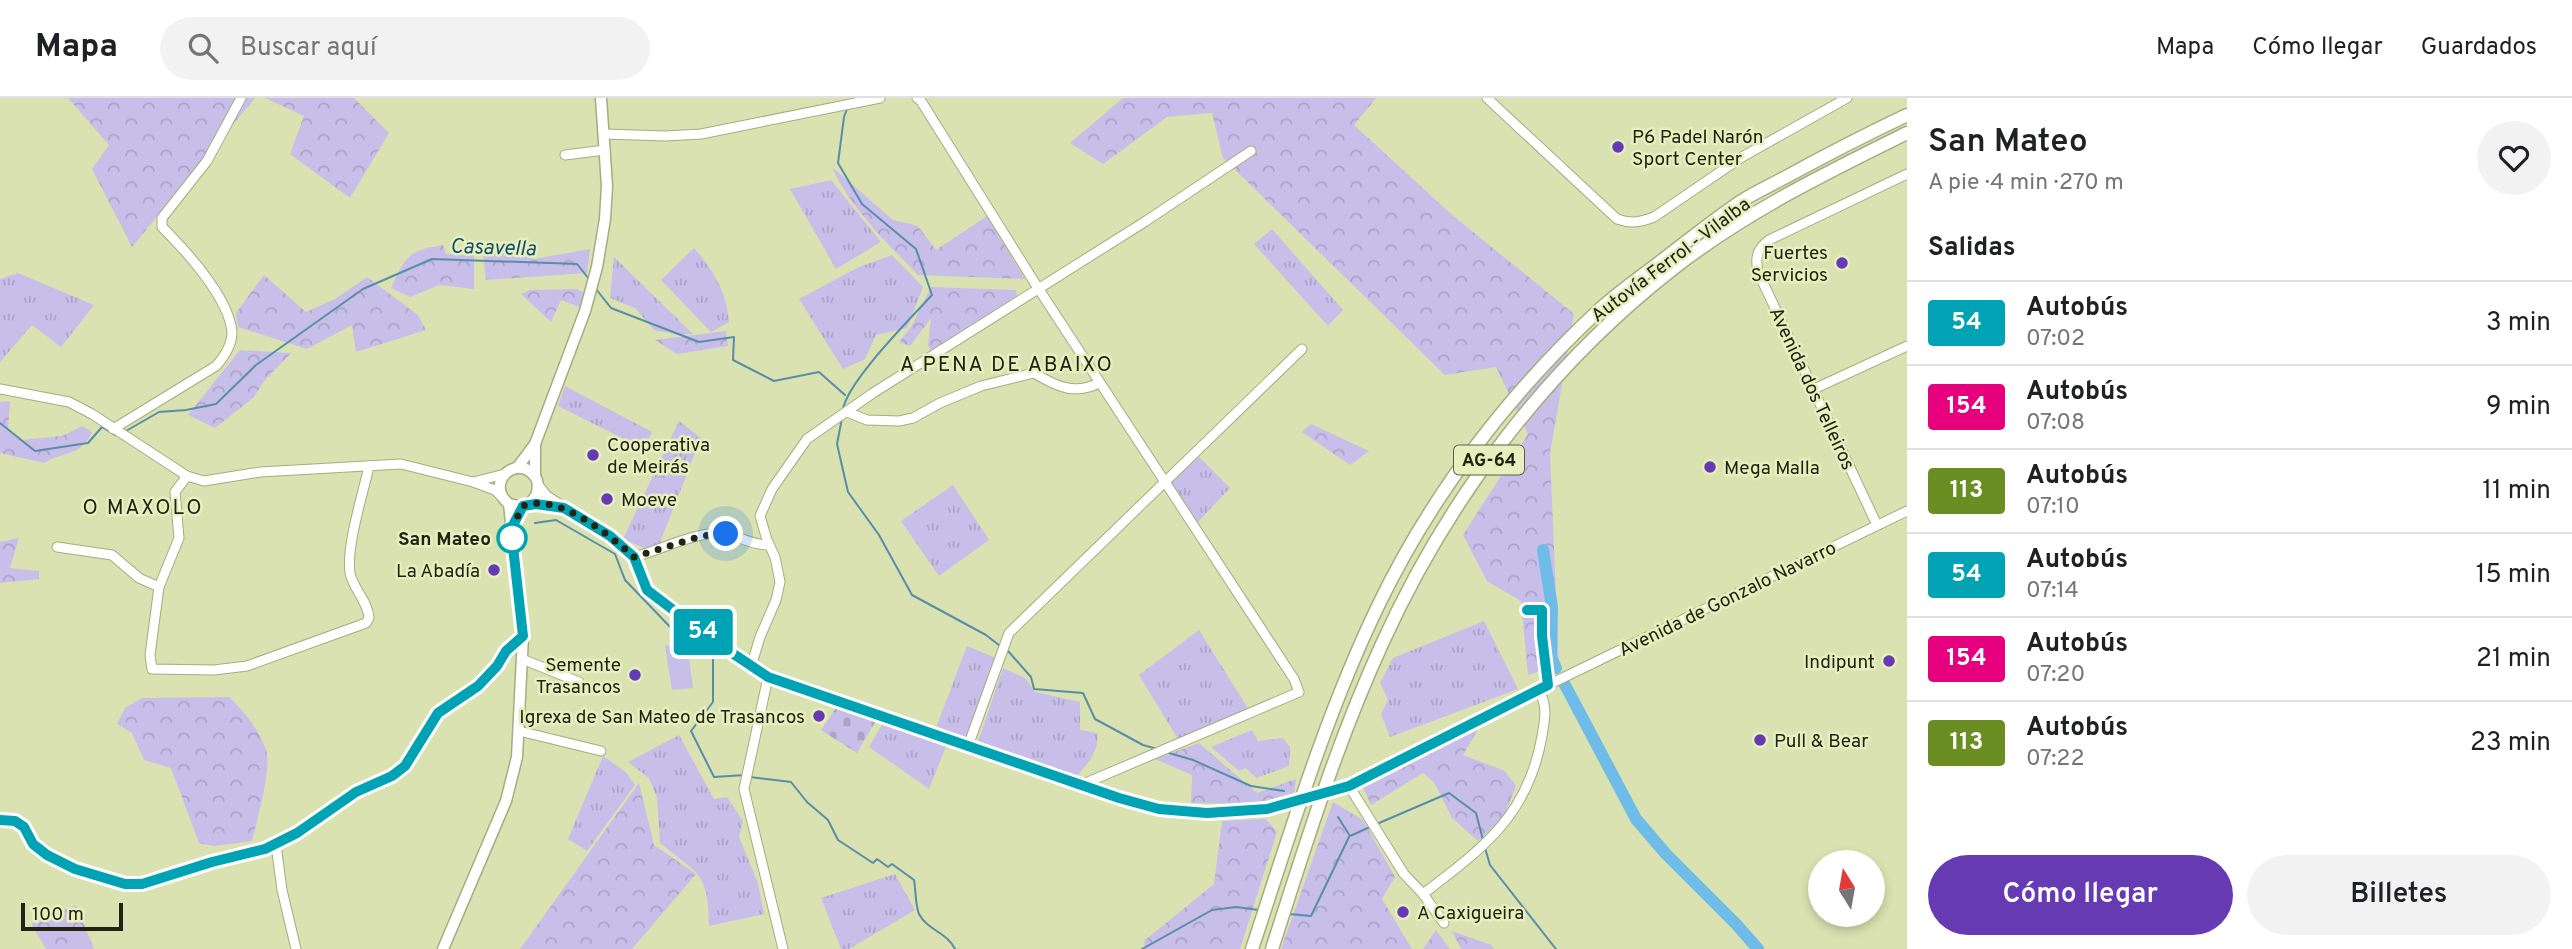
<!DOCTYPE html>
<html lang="es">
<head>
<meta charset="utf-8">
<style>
	body { margin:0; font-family:Overpass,sans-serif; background:#f2f2f2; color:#202124; height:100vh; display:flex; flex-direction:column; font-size:26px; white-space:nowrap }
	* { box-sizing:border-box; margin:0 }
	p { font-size:23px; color:#757577 }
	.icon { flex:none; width:38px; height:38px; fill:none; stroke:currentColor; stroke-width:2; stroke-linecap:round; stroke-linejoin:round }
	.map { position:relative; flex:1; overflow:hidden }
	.side { display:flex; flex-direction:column; background:#fff; width:665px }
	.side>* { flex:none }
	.badge { padding:0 14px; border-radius:5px; font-size:24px; line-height:46px }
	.needle { width:46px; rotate:349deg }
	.buttons { position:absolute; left:1808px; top:752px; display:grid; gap:14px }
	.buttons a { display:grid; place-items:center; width:77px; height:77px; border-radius:50%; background:#fff; box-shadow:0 4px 10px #0003; font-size:35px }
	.scale { position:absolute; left:21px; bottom:18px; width:102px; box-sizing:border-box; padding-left:7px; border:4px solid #212412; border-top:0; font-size:19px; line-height:24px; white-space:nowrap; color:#212412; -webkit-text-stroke:5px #e7efbe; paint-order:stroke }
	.you { position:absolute; width:35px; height:35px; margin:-18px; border:5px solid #fff; border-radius:50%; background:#1a73e8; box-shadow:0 0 0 10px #1a73e833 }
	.map>.badge { position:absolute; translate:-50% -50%; box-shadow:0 0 0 4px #fff }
	h2 { padding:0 21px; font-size:26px; line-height:63px }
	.round { display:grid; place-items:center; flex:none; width:74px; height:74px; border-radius:37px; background:#f2f2f2 }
	.headline { display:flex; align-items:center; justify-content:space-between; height:119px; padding:0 21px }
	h1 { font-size:33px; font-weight:600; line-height:52px }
	.button { display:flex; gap:14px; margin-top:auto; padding:14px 21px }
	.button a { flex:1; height:80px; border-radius:42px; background:#663ab2; color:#fff; font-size:28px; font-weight:600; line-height:80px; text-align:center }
	.button a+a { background:#f2f2f2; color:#202124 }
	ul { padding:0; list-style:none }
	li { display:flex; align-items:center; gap:21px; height:84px; padding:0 21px; border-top:2px solid #e0e0e0 }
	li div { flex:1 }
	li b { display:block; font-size:26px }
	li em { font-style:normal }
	li .badge { min-width:77px; font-weight:700; text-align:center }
	header { display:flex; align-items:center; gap:42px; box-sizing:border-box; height:98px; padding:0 35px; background:#fff; border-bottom:2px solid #e0e0e0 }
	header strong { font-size:33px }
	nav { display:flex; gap:38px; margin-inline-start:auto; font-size:24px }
	.search { width:490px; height:63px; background:#f2f2f2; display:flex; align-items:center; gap:18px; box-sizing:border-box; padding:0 24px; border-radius:38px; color:#757577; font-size:26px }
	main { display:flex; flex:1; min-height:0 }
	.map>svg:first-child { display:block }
	.grass { fill:url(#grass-tufts) }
	.forest { fill:url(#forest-crowns) }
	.cemetery { fill:url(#cemetery-stones) }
	.garden { fill:#c8beea }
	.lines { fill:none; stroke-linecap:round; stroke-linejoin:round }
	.stream { stroke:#588ea8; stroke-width:2 }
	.river { stroke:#6fbce8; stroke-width:12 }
	.minor-casing { stroke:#a5ad7e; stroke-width:11 }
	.major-casing { stroke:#a5ad7e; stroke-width:13 }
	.highway-casing { stroke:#a5ad7e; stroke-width:15 }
	.minor { stroke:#fff; stroke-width:9 }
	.major { stroke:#fff; stroke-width:10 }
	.highway { stroke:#fff; stroke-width:12 }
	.minor-bridge-casing { stroke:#a5ad7e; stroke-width:11; stroke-linecap:butt }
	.minor-bridge { stroke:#fff; stroke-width:9 }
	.line-casing { stroke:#fff; stroke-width:16 }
	.line { stroke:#00a3b4; stroke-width:10 }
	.walk { stroke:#212412; stroke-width:7; stroke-dasharray:0 12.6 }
	.poi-dot { fill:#663ab2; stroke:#e7efbe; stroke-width:2.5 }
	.stop-dot { fill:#fff; stroke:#00a3b4; stroke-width:3.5 }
	.labels { text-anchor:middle; stroke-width:5; stroke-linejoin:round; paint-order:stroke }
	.shield { fill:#e7efbe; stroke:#5c6146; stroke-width:2 }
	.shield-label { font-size:18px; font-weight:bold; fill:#212412 }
	.poi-label { font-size:19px; fill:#212412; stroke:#e7efbe; text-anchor:start }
	.street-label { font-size:19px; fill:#212412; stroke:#e7efbe }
	.stop-label { font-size:19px; font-weight:bold; fill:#212412; stroke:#e7efbe; text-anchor:end }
	.water-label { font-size:21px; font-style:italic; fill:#104e6c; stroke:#e7efbe }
	.neighbourhood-label { font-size:21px; letter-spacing:2px; fill:#212412; stroke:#e7efbe }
</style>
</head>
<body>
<header>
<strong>Mapa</strong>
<div class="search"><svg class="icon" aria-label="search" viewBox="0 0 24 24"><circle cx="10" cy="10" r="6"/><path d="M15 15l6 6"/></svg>Buscar aquí</div>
<nav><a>Mapa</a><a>Cómo llegar</a><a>Guardados</a></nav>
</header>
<main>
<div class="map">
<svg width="1907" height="851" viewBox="0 0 1907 851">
	<defs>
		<pattern id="grass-tufts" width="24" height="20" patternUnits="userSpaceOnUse" patternTransform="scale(1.75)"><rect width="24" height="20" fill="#c8beea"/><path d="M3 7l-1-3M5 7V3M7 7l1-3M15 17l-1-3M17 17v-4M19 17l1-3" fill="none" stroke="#aca3c8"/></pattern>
		<pattern id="forest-crowns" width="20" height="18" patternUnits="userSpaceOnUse" patternTransform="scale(1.75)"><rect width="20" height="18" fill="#c8beea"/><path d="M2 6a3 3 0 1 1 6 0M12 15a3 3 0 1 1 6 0" fill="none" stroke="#aca3c8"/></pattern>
		<pattern id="cemetery-stones" width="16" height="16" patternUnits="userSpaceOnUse" patternTransform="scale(1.75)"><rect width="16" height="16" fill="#c8beea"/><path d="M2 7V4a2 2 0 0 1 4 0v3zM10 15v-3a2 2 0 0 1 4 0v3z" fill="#aca3c8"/></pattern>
	</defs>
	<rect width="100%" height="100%" fill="#dae2b1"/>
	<!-- grass -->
	<g class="grass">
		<polygon points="831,82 881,144 836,171 790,91"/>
		<polygon points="1272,131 1343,212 1328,228 1254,146"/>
		<path d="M694,150C713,171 727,195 729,224L711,234L661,182Z"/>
		<polygon points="892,157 923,189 907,230 876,237 865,261 843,271 799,201 859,169"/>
		<polygon points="614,159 693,236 680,237 654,232 635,210 610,200"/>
		<polygon points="18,175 94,207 61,249 32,227 0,264 0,181"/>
		<polygon points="565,288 652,334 644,351 558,308"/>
		<polygon points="679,323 701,340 659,447 646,451 623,441"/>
		<polygon points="1196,356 1230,390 1197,425 1169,383"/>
		<polygon points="953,387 989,442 939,478 901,423"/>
		<polygon points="1484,523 1518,591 1390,639 1381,616 1388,602 1380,585 1393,560"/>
		<polygon points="1199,532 1249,612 1178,641 1139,577"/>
		<polygon points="967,548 996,560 965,641 936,630"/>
		<path d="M1003,570L1025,580L1035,594L1080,604V632L1097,635C1100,654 1086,667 1075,680L978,644Z"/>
		<polygon points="883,625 947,646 929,691 869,649"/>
		<polygon points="1252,632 1258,643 1283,640 1290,649 1289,668 1256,680 1246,670 1239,673 1211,649"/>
		<path d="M679,637L714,701L727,699L743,723L739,739L758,785L764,816L709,828C709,775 698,776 660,745L657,700L649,680L628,664Z"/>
		<polygon points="603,658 626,674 635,687 587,753 568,741"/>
		<polygon points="895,776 915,812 849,851 841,851 821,800"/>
	</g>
	<!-- forest -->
	<g class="forest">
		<polygon points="68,0 255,0 132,149 92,71 109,47"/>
		<polygon points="265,0 354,0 389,35 350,100 290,56 304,18"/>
		<polygon points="1123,0 1376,0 1354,27 1451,116 1574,216 1550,356 1559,567 1528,577 1521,503 1487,483 1463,437 1528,336 1496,269 1445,277 1223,60 1212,15 1167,19 1103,66 1070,45"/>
		<path d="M832,69L893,122L918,128L936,152L987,118L1025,181L918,177C887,145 850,110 832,69Z"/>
		<polygon points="490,144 534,161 590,151 587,175 486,182 483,155"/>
		<path d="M443,147L446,156L474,157V191L439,187L410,199L391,190C405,159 408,152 443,147Z"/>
		<polygon points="264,177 306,214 335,201 367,179 418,217 426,232 356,254 352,227 307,251 238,229 236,215"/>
		<polygon points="931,189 1016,192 1017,199 931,253 928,248 931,220 910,248 899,244 911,229"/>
		<polygon points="577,191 585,196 579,209 561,202 551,224 521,196 530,192"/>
		<polygon points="726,233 728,248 677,256 655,242"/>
		<polygon points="240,252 291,255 265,282 253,300 215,330 188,317"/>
		<path d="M10,303L8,331L22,342L62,338L82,328L92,334C82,358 63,353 44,365L0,355V304Z"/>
		<polygon points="1311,326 1369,353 1350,367 1302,334"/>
		<polygon points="19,440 10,470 39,473 39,481 0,485 0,444"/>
		<path d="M229,599C245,614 258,630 266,652C272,670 257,723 252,743L214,748L199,745L171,670L144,662L132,635L117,626L125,610L142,600Z"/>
		<polygon points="1480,628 1463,657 1505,673 1516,688 1504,718 1478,743 1452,720 1434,684 1423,675 1371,707 1363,689"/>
		<polygon points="1199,645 1257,695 1296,681 1294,696 1249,706 1191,705 1192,677 1155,661"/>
		<polygon points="639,685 654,747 696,776 632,851 520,851"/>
		<polygon points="1333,704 1363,722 1395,779 1382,801 1412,851 1281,851"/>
		<polygon points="1266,721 1277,734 1240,851 1145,851 1144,843 1214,786 1222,723"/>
		<polygon points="76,807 94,851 46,851 31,826"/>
		<polygon points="1436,832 1450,851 1423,851"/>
		<polygon points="1452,833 1491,847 1494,851 1461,851"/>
	</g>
	<!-- cemetery -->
	<polygon class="cemetery" points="838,607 877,621 857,655 821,632"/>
	<!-- garden -->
	<polygon class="garden" points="687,545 693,590 672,592 665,548"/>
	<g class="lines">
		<!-- stream -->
		<g class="stream">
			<polyline points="596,191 611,210 699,244 734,239 733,262 774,283 819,274 845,297"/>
			<path d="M843,311C848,283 910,221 932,197L916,151L862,106L838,65L844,19L847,11"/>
			<polyline points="842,320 837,346 848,394 879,437 912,497 986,537 1000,548"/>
			<polyline points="0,325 35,353 88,345 102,329 115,337"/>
			<polyline points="126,333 159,314 186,312 216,306 256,267 363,191 432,161 577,166 589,181"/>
			<polyline points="535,425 556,422 615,456 625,482 674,533 713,561 713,604 691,633 714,679 745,677"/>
			<polyline points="1008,553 1031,579 1034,591 1083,595 1095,621 1143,647 1157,651"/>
			<polyline points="1169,655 1193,662 1251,688 1284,693"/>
			<path d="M750,679L791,684L807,704L828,722L838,742L873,765L877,761L888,769L892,766L914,782C916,792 915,806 919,816C927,832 948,835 955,851"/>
			<polyline points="1338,719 1350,738 1370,729"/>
			<polyline points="1379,725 1449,695 1476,715 1483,742"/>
			<polyline points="1485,750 1490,767 1556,851"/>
			<polyline points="1289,816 1311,818 1349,739"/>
			<polyline points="1142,851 1212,812 1236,809 1259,812"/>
		</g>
		<!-- river -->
		<g class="river">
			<polyline points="1543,452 1552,509 1551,559 1556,570"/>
			<polyline points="1564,585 1636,721 1666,756 1736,826 1758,851"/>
		</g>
		<defs>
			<g id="minor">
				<polyline points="917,0 921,3 1038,190 1294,581 1299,594 1081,687"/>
				<path d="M1487,0L1617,121C1631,126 1641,124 1654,119L1742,59L1847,0"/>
				<polyline points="604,36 665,38 701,36 880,0"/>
				<polyline points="565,57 605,52"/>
				<polyline points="0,291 69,304 92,316 187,378 204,383 260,374 401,366 473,384 495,392 503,400"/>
				<polyline points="1814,291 1907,248"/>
				<path d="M847,314L867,322L899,323L913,320L940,305L981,288L1034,275C1057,289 1075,297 1099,285"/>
				<path d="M113,331L216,268C224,259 232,248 232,234C229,200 186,153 162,129V120L207,63L241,0"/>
				<path d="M187,378L175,394L179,440L159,489L150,557L152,571L214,572L247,568L366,525L369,520C368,503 353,491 350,475C346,448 363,396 369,368"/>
				<polyline points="473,384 505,376"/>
				<path d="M539,388L547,398L610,438L634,459L647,492L714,543L768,579L1119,700C1174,715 1232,721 1287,706"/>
				<polyline points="529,405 562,410"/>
				<path d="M1877,427L1758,174C1755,159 1757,151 1769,142L1907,76"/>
				<polyline points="57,449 112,457 139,480 159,489"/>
				<path d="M634,459C662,452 696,432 726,436C742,439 751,447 769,447"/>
				<polyline points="1527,512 1542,512 1542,538 1548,587"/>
				<polyline points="522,561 579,584"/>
				<polyline points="751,569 760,539 776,502 780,484 775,459 767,442 760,418 772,391 807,341 873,295 1146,123 1251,53"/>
				<polyline points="768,579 744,691 783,851"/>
				<polyline points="519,633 601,653"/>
				<polyline points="968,648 1009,535 1302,251"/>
				<polyline points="1349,688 1404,776 1423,796 1444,825"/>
				<polyline points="1336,692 1349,688 1548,587 1907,413"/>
				<path d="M0,722C32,724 24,743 48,758C69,770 98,782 122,786C153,791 185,771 214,763C235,758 257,756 276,747C304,733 328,710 356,695C372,686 389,682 403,670C419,655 424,633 438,617C448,603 468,597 480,585C496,570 506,553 523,538"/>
				<polyline points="276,747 282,792 296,851"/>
				<path d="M1423,796C1483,750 1528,718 1542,638C1545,621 1548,606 1538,592"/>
			</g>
			<g id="major">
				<polyline points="517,370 535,346"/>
				<polyline points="535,377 535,346 585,213 597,169 605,121 607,88 601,0"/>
				<path d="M443,851L506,703L517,659L523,538L509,406C482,384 521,352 537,382C541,401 527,412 509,406"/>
			</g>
			<g id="highway">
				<path d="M1252,851C1290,736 1325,618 1378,508C1432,396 1509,296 1599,212C1622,191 1649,173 1673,154C1695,137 1717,120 1740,104C1754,95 1769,88 1784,80C1824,58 1865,37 1907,17"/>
				<path d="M1272,851C1305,748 1337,644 1382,546C1448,400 1547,269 1674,170C1746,114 1826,75 1907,35"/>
			</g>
		</defs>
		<!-- minor casing -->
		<use href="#minor" class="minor-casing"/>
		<!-- major casing -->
		<use href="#major" class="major-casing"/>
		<!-- highway casing -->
		<use href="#highway" class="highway-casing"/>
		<!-- minor -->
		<use href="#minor" class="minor"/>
		<!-- major -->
		<use href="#major" class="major"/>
		<!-- highway -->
		<use href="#highway" class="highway"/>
		<defs>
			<polyline id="minor-bridge" points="1287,706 1336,692"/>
		</defs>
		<!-- minor-bridge casing -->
		<use href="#minor-bridge" class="minor-bridge-casing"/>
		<!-- minor-bridge -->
		<use href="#minor-bridge" class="minor-bridge"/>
	</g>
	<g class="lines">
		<defs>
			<polyline id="line" points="0,722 15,723 24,729 33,746 47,757 75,771 125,786 142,786 212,764 265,751 297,735 356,694 392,678 405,668 438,615 478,588 497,568 506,553 523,538 511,431 523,408 536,406 564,410 610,438 634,459 647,492 714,543 768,579 1119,700 1159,711 1207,715 1267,711 1349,688 1548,587 1542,538 1542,512 1527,512"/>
		</defs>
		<!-- line casing -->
		<use href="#line" class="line-casing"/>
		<!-- line -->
		<use href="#line" class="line"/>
		<!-- walk -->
		<path class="walk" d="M512,440V447L511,431L523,408C558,394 609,437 634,459L701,438L726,436"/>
	</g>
	<!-- markers -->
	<g class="poi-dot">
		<circle cx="1618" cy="49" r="7"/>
		<circle cx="1842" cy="165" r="7"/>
		<circle cx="593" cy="357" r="7"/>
		<circle cx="1710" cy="369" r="7"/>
		<circle cx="607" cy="401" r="7"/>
		<circle cx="494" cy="472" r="7"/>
		<circle cx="1889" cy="563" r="7"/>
		<circle cx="635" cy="577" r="7"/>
		<circle cx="819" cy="618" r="7"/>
		<circle cx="1760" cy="642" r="7"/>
		<circle cx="1403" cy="814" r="7"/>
	</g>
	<circle class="stop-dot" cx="512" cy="440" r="14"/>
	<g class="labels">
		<!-- shield labels -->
		<rect class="shield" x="1454" y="347.5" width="70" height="29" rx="5"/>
		<g class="shield-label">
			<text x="1489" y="368">AG-64</text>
		</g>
		<!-- poi labels -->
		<g class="poi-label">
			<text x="1632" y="45">P6 Padel Narón<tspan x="1632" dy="22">Sport Center</tspan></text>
			<text x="1828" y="161" text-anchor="end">Fuertes<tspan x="1828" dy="22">Servicios</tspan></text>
			<text x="607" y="353">Cooperativa<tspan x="607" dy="22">de Meirás</tspan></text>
			<text x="1724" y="376">Mega Malla</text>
			<text x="621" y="408">Moeve</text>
			<text x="480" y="479" text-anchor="end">La Abadía</text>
			<text x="1875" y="570" text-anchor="end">Indipunt</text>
			<text x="621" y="573" text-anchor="end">Semente<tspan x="621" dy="22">Trasancos</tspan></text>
			<text x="805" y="625" text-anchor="end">Igrexa de San Mateo de Trasancos</text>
			<text x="1774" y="649">Pull &amp; Bear</text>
			<text x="1417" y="821">A Caxigueira</text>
		</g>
		<!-- street labels -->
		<g class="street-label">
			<text transform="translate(1670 161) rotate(-37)" y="7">Autovía Ferrol - Vilalba</text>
			<text transform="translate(1813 290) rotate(65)" y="7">Avenida dos Telleiros</text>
			<text transform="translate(1727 500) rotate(-26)" y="7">Avenida de Gonzalo Navarro</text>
		</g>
		<!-- stop labels -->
		<g class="stop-label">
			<text x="491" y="447">San Mateo</text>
		</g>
		<!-- water labels -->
		<g class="water-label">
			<text transform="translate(493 149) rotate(2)" y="7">Casavella</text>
		</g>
		<!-- neighbourhood labels -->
		<g class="neighbourhood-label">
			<text x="1007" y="273">A PENA DE ABAIXO</text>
			<text x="143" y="416">O MAXOLO</text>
		</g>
	</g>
</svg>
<div class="buttons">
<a><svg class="needle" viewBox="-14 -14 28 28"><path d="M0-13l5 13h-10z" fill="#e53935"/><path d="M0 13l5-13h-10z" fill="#757577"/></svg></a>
</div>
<div class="scale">100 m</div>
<div class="you" style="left:726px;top:436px"></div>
<b class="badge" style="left:703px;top:534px;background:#00a3b4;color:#fff">54</b>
</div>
<section class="side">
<div class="headline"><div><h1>San Mateo</h1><p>A pie · 4 min · 270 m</p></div><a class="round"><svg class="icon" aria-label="heart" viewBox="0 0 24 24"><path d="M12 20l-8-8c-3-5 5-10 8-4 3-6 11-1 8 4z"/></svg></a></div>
<h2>Salidas</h2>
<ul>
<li><span class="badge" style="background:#00a3b4;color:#fff">54</span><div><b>Autobús</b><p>07:02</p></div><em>3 min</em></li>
<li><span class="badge" style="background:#e6007e;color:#fff">154</span><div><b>Autobús</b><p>07:08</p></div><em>9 min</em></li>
<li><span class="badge" style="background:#6b8e23;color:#fff">113</span><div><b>Autobús</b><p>07:10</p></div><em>11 min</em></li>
<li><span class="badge" style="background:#00a3b4;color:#fff">54</span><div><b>Autobús</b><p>07:14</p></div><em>15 min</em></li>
<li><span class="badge" style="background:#e6007e;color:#fff">154</span><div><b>Autobús</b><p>07:20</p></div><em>21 min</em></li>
<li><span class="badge" style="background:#6b8e23;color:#fff">113</span><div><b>Autobús</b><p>07:22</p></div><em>23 min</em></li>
</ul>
<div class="button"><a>Cómo llegar</a><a>Billetes</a></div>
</section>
</main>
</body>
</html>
